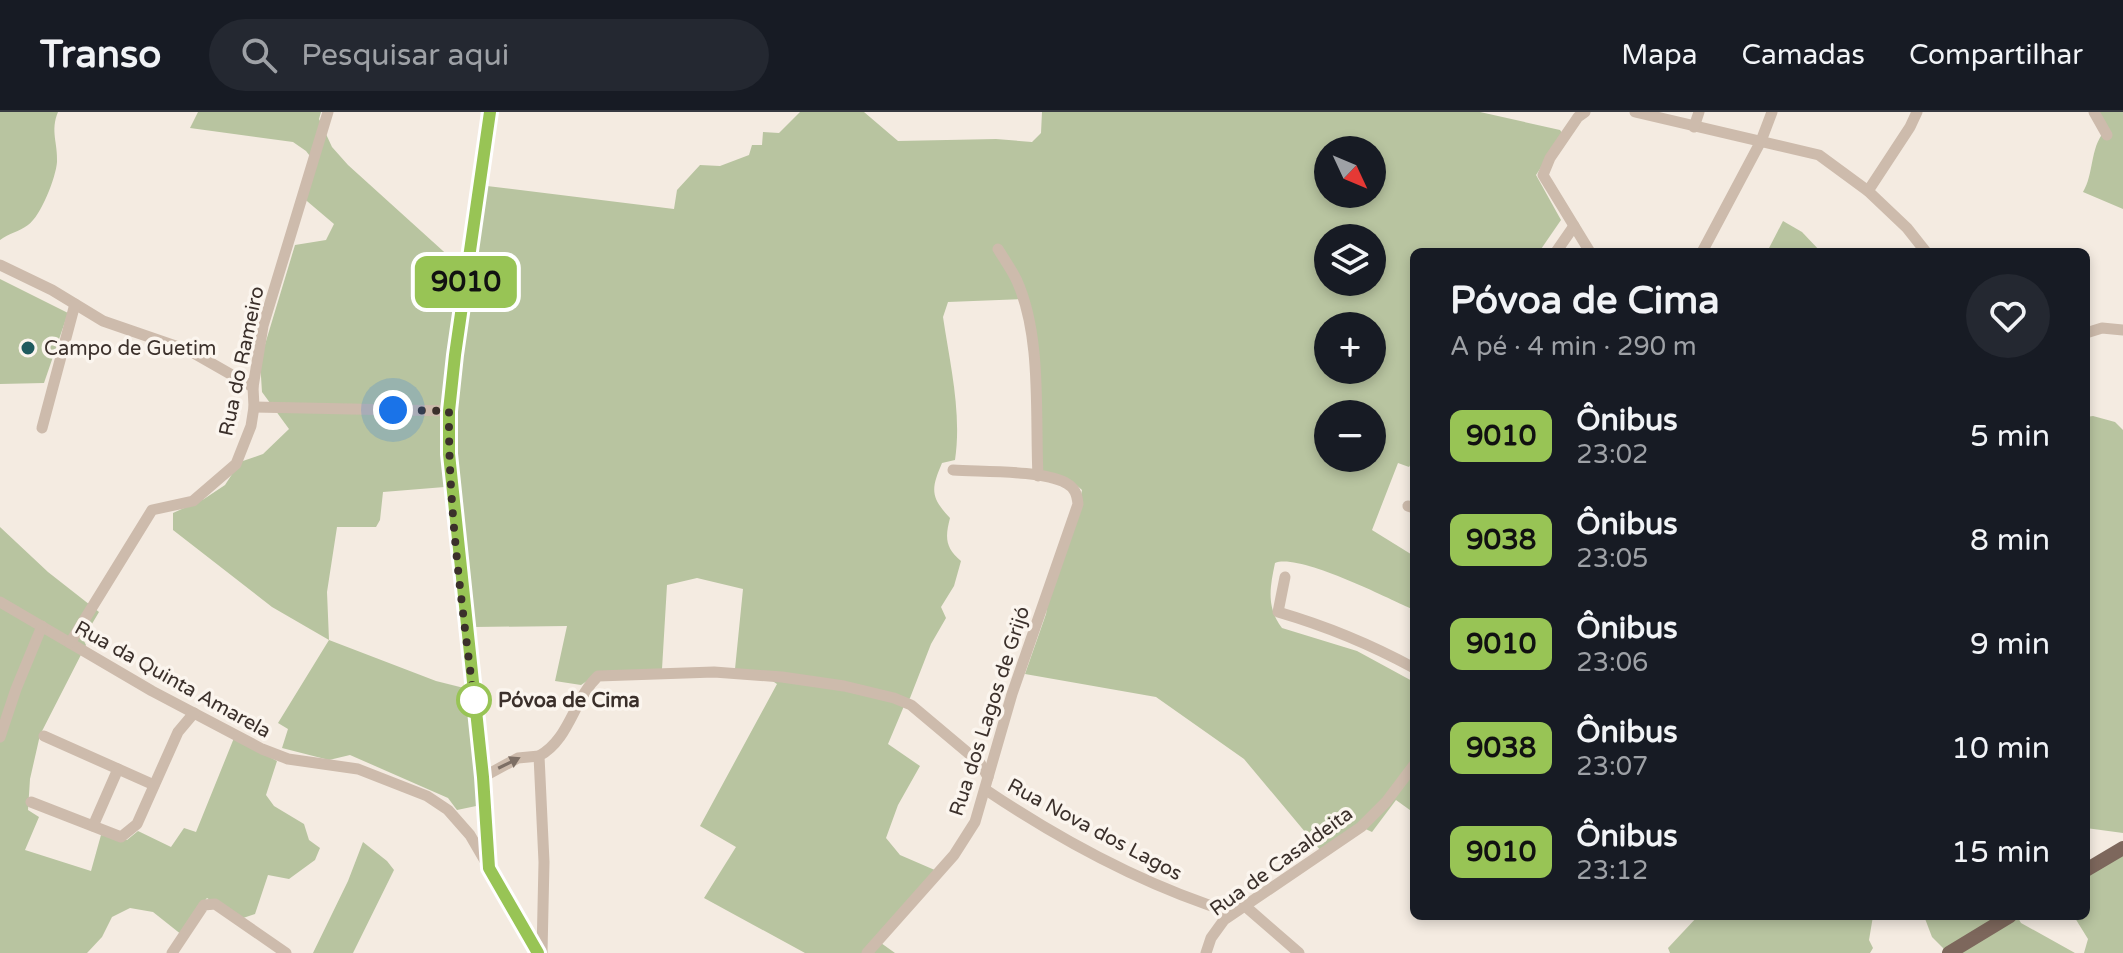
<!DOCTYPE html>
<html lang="pt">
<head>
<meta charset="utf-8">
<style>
	body { margin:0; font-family:"Varela Round",sans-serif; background:#242831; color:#f1f3f6; height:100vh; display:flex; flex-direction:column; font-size:30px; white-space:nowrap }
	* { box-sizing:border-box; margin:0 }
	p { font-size:26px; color:#9ea1a6 }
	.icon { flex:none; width:44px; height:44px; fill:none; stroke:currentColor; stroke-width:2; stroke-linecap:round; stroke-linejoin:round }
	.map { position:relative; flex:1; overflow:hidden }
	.drawer { position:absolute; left:1410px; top:136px; width:680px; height:672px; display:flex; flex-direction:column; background:#171b24; border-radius:12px; box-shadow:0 4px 12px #0003 }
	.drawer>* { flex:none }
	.badge { padding:0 16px; border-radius:12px; font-size:28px; line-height:52px }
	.needle { width:52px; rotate:134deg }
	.buttons { position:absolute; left:1314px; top:24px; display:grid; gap:16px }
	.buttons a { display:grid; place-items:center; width:72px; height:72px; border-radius:50%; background:#171b24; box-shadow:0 4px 12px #0003; font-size:40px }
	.you { position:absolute; width:40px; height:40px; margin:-20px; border:6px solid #fff; border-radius:50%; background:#1a73e8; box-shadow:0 0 0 12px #1a73e833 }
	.map>.badge { position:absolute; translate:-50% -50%; box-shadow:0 0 0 4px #fff }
	.round { display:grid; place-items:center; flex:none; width:84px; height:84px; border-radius:42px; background:#242831 }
	.head { display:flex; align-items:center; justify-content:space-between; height:136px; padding:0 40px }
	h1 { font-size:38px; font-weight:700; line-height:60px }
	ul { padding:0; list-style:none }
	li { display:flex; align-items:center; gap:24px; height:104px; padding:0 40px }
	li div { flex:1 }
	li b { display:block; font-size:30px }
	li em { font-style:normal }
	li .badge { min-width:88px; font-weight:700; text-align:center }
	header { display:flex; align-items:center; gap:48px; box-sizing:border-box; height:112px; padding:0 40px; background:#171b24; border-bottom:2px solid #363941 }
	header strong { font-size:38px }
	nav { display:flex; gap:44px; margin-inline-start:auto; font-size:28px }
	.search { width:560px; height:72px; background:#242831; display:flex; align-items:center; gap:20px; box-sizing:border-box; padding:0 28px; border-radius:44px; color:#9ea1a6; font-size:30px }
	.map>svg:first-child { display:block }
	.green { fill:#b8c4a0; fill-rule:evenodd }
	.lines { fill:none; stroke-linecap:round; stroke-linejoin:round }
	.minor { stroke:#cdbbac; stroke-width:11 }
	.major { stroke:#7d675c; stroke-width:14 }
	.oneway { fill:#7d6f65 }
	.line-casing { stroke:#fff; stroke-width:18 }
	.line { stroke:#98c455; stroke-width:12 }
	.walk { stroke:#3b302b; stroke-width:8; stroke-dasharray:0 14.4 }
	.poi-dot { fill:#1f5a5e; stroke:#fbf5ee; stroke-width:3 }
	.stop-dot { fill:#fff; stroke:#98c455; stroke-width:4 }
	.labels { text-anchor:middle; stroke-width:7; stroke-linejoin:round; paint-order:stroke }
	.poi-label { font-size:20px; fill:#3b302b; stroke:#fbf5ee; text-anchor:start }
	.street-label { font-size:20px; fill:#3b302b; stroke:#fbf5ee }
	.stop-label { font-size:20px; font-weight:bold; fill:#3b302b; stroke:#fbf5ee; text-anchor:start }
</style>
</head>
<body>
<header>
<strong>Transo</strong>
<div class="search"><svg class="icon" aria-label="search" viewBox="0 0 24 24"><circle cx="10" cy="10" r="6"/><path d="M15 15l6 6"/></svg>Pesquisar aqui</div>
<nav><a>Mapa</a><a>Camadas</a><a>Compartilhar</a></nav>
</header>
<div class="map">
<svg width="2123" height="841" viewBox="0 0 2123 841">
	<rect width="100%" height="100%" fill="#f4ebe1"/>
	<!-- green -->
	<g class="green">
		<path d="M0,0H58C50,19 58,31 57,50C56,65 41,104 28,113C19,120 9,121 0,128Z"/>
		<path d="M198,0H321L319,7L332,35L348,53L474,167L487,74L674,97L677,78L700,53L720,54L749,43L752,33H762L763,20L779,21L800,0H864L898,29L996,27L1032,30L1041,21L1042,0H1480L1560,18L1563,22L1536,63L1561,108L1539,140H1414V347L1409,355L1398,351L1372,418L1414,444V498C1387,486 1299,441 1275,451C1270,475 1266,495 1282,516L1357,539L1414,570V701L1396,688L1372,720L1357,713L1321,739L1244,647L1156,585L1025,562L1046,502L1050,479L1077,402L1082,378L1075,372L1041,360L1037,266L1024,187L948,190L943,205C950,252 962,301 955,348L942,351C931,377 930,385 950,406C945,425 945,436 961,449L954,474L941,495L946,506L931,532L910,586L904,594L888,632L920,654L898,693L886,726L900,743L937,759L881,831L895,841H805L704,786L736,735L700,714L777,572L768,566L735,557L743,477L697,466L667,473L662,557L590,567L581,573L555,569L567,514L474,515L457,374L383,380L380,408L376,415H337L327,480L329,528L436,569L468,577L481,693L457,698L448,686L350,643L329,648L282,636L288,617L278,611L329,528L272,495L173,418V401L204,387L225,373L240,350L263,342L289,317L262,280L260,249L295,133L326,128L334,112L301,84L313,48L306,39L293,30L190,16ZM1328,38H1372V82H1328ZM1328,126H1372V170H1328ZM1328,214H1372V258H1328ZM1328,302H1372V346H1328Z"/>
		<path d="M2094,0H2123V97L2083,80C2094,62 2090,36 2104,20Z"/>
		<polygon points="1783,109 1802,120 1821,140 1767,140"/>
		<polygon points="0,167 68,201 44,271 0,272"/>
		<polygon points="2093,304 2115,310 2123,318 2123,721 2086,716 2086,305"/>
		<polygon points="0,415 48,460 99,500 83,527 86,533 40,623 30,667 28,698 39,705 25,738 91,759 101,723 127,728 138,719 171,735 184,716 196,720 234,626 277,649 266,683 274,694 304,712 309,728 320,736 315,748 289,767 268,763 255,802 240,807 207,786 196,798 182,823 153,800 130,796 112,805 102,825 87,841 0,841"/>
		<polygon points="363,730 387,749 394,758 353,841 313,841 348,769"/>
		<polygon points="2123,741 2123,841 2084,841 2088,827 2075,806 2075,804 2086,804 2086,762"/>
		<polygon points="1698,804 1873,804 1869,828 1873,836 1870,841 1670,841 1668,836"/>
		<polygon points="1924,804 2017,804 2021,811 2075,841 1948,841 1932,825"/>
	</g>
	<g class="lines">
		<!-- minor -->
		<g class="minor">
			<polyline points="1585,0 1578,5 1550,46 1543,63 1590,140"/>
			<polyline points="1635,0 1819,43 1868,79 1907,116 1926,140"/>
			<polyline points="2094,0 2107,23"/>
			<polyline points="1694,15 1699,0"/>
			<polyline points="1868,79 1910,15 1917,0"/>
			<path d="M998,137C1004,147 1012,158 1017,169C1042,225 1035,303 1038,364"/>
			<polyline points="1556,140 1574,114"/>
			<polyline points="1702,140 1761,29 1772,0"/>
			<polyline points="0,153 52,178 103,209 190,239 253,275"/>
			<polyline points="2086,221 2102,216 2123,218"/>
			<polyline points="254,295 449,299"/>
			<polyline points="42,316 75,192"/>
			<polyline points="1408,394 1414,396"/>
			<path d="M1285,465L1278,500C1326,514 1370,532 1414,556"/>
			<polyline points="0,490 152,579 262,637 288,647 358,657 427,684 448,698 470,723 488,754"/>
			<polyline points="70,531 152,398 193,389 236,352 251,314 254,295 253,275 263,214 328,0"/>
			<polyline points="44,624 154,673"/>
			<polyline points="0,625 16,577 42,514"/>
			<polyline points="483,665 518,646 539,644"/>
			<path d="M986,678C1062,729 1145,774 1233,801"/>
			<polyline points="31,690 121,725 137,712 178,620 194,601"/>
			<polyline points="93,714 118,657"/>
			<polyline points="1245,794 1299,841"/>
			<polyline points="172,841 204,793 215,792 286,841"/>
			<path d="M542,841L544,750L539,644C570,627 573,588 598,564L714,560L782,565L844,574L894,586L911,593L980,651L988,665"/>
			<path d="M867,841L954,743L975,710L1012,582L1078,392C1077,382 1075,376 1066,371C1041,358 983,360 953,358"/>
			<polyline points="1206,841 1211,826 1224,808 1361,715 1386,690 1414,653"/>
		</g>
		<!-- major -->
		<g class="major">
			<polyline points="490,0 452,263 449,342 483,665 489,756 538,841"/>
			<polyline points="2086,758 2123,736"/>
			<polyline points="1949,841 2010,804"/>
		</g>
	</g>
	<!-- one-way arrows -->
	<defs><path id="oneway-solid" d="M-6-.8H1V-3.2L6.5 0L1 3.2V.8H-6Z" transform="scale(2)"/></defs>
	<use class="oneway" href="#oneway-solid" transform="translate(509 651) rotate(-26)"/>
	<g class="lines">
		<defs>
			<polyline id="line" points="490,0 455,243 449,299 449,342 483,665 489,756 538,841"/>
		</defs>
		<!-- line casing -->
		<use href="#line" class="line-casing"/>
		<!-- line -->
		<use href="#line" class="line"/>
		<!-- walk -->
		<path class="walk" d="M393,298L449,299C448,395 462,493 474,588"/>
	</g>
	<!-- markers -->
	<circle class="poi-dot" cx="28" cy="236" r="8"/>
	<circle class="stop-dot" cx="474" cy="588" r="16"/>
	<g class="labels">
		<!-- poi labels -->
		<g class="poi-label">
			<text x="44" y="243">Campo de Guetim</text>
		</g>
		<!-- street labels -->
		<g class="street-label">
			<text transform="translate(241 249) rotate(-78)" y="7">Rua do Rameiro</text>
			<text transform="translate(173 567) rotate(29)" y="7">Rua da Quinta Amarela</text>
			<text transform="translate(989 599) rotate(-72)" y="7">Rua dos Lagos de Grijó</text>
			<text transform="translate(1095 717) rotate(28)" y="7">Rua Nova dos Lagos</text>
			<text transform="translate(1281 749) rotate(-36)" y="7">Rua de Casaldeita</text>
		</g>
		<!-- stop labels -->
		<g class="stop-label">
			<text x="498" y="595">Póvoa de Cima</text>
		</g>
	</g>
</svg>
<div class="buttons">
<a><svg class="needle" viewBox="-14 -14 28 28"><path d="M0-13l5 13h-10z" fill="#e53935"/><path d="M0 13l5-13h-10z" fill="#9ea1a6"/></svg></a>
<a><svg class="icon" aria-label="layers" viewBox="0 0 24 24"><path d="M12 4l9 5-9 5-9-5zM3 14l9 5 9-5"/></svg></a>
<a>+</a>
<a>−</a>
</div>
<div class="you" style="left:393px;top:298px"></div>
<b class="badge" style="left:466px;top:170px;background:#98c455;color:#111">9010</b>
<section class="drawer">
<div class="head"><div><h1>Póvoa de Cima</h1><p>A pé · 4 min · 290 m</p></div><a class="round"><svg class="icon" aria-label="heart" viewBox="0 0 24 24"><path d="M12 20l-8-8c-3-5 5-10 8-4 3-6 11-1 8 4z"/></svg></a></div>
<ul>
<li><span class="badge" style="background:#98c455;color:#111">9010</span><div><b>Ônibus</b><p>23:02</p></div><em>5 min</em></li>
<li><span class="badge" style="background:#98c455;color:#111">9038</span><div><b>Ônibus</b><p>23:05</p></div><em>8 min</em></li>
<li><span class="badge" style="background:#98c455;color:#111">9010</span><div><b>Ônibus</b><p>23:06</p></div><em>9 min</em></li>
<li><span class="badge" style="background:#98c455;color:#111">9038</span><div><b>Ônibus</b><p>23:07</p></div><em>10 min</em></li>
<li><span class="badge" style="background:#98c455;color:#111">9010</span><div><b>Ônibus</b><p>23:12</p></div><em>15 min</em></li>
</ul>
</section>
</div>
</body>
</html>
